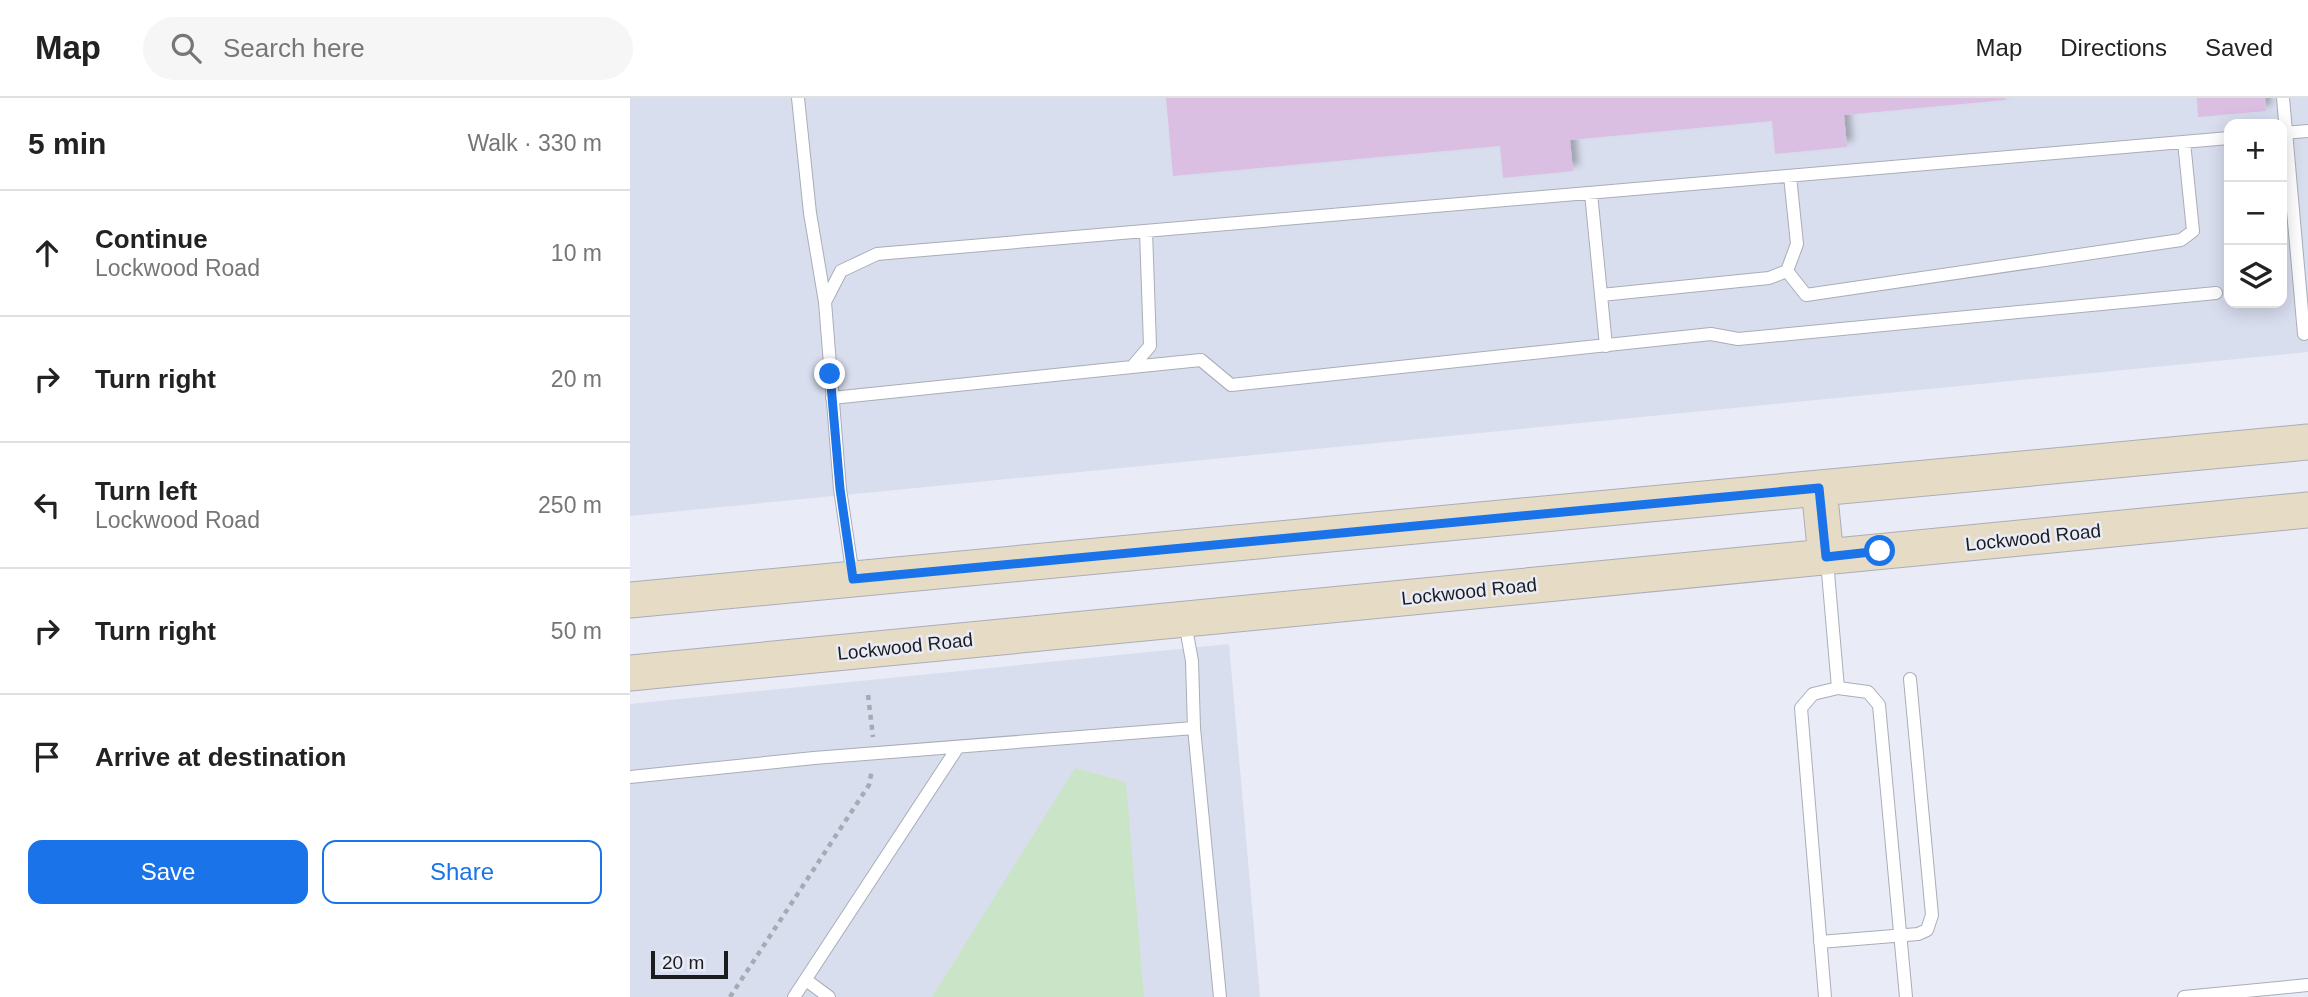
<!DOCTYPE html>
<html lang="en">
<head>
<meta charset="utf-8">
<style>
	body { margin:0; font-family:Helvetica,sans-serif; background:#f6f6f6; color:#222 }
	.controls { position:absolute; right:21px; top:21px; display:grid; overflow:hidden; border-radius:14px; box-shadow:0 4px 18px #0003 }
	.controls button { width:63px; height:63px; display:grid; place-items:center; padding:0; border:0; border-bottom:2px solid #e0e0e0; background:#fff; color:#222; font:35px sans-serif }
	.scale { position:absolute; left:21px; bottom:18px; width:77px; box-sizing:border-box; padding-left:7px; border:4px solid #1a1c1f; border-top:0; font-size:19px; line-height:24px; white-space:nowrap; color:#1a1c1f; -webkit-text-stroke:5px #e9ecf7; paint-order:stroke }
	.stop { position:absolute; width:21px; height:21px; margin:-16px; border:5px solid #1a73e8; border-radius:50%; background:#fff }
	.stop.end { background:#1a73e8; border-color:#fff; box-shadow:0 2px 7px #0008 }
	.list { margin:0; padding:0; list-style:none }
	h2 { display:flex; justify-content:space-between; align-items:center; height:91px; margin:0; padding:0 28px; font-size:30px }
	h2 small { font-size:23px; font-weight:400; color:#767676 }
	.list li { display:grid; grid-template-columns:46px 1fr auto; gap:21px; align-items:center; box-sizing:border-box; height:126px; padding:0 28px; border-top:2px solid #e0e0e0 }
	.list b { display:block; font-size:26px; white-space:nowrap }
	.list p { margin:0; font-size:23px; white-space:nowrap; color:#767676 }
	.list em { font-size:23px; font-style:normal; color:#767676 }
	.actions { display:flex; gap:14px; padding:21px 28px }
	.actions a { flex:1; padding:16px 0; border:2px solid #1a73e8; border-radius:14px; text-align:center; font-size:24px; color:#1a73e8 }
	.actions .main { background:#1a73e8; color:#fff }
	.icon { flex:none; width:38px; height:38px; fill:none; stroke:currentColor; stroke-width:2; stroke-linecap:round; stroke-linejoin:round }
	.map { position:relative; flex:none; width:1678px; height:899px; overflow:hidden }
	header { display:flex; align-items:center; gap:42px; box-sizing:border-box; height:98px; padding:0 35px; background:#fff; border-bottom:2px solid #e0e0e0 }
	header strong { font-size:33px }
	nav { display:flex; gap:38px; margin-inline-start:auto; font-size:24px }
	.search { width:490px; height:63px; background:#f6f6f6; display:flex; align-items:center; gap:18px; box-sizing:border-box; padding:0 24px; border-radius:38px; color:#767676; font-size:26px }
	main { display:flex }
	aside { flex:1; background:#fff }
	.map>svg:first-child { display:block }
	.built { fill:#d9deef; fill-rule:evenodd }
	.green { fill:#c9e4c7 }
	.building { fill:#dabfe3; filter:url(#shadow) }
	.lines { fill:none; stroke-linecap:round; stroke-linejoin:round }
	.lane-casing { stroke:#aaadb7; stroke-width:14 }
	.secondary-casing { stroke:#aaadb7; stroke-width:37 }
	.path { stroke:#a7aab2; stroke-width:4.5; stroke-dasharray:5 5; stroke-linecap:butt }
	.lane { stroke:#fff; stroke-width:12 }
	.secondary { stroke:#e6dcc5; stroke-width:35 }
	.route { stroke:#1a73e8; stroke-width:9 }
	.labels { text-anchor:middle; stroke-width:5; stroke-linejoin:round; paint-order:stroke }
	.street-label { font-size:19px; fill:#1a1c1f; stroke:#e9ecf7 }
</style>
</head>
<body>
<header>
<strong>Map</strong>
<div class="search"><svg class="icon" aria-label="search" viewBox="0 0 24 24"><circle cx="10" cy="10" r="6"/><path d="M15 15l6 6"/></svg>Search here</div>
<nav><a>Map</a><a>Directions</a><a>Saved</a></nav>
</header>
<main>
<aside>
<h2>5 min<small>Walk · 330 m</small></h2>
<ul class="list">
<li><svg class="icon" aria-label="ahead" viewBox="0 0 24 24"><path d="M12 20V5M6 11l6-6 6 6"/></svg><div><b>Continue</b><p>Lockwood Road</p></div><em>10 m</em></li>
<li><svg class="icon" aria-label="right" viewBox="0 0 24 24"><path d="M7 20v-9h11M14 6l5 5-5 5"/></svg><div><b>Turn right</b></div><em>20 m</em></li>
<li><svg class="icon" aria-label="left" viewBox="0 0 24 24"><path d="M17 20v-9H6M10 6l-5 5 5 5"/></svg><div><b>Turn left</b><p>Lockwood Road</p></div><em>250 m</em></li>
<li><svg class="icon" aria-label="right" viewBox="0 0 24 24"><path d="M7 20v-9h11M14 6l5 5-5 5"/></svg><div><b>Turn right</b></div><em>50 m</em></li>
<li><svg class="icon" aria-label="arrive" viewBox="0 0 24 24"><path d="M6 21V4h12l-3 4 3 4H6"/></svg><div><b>Arrive at destination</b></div></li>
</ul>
<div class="actions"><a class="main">Save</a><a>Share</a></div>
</aside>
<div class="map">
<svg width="1678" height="899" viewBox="0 0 1678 899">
	<defs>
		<filter id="shadow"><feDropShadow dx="6" dy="-6" stdDeviation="3.5" flood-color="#0004"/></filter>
	</defs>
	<rect width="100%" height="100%" fill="#e9ecf7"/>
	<path class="built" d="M0 0H1678V254L0 418ZM1599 26H1652V205H1599Z
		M599 546 630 899H0V606Z"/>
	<path class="green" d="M445 670 496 684 514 899H302Z"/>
	<path class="building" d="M536 0H1375V2L1214 17 1217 49 1145 56 1142 23 940 42 943 73 873 80 870 48 543 78Z
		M1567 0H1635L1636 13 1568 19Z"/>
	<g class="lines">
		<g class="lane-casing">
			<path id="lane" d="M168 0 180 115 195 204
				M1653 0 1674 236
				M1652 35 1678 33
				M961 95 976 248
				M1157 173 1176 197 1551 142 1563 133 1554 44
				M971 197 1139 180 1157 173 1167 146 1160 78
				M502 269 571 262 601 287 1081 236 1108 241 1586 195
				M202 300 502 269 520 248 516 133
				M1197 463 1208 590
				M223 478 210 391 195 204 211 173 247 156 1599 40
				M564 630 590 899
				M0 679 184 660 564 630 562 563 555 525
				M1190 844 1288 836 1297 832 1302 817 1280 581
				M176 882 199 899
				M164 899 328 649
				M1195 899 1171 610 1183 596 1208 590 1238 594 1249 607 1276 899
				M1554 899 1678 887"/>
		</g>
		<g class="secondary-casing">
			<path id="secondary" d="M1189 390 1196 459
				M0 502 1678 344
				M0 575 1678 412"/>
		</g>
		<path class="path" d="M238 597 243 639
			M100 899 239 687 242 672"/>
		<use href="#lane" class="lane"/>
		<use href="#secondary" class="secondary"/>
	</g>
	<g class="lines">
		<path class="route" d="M200 276 210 391 223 481 1189 390 1196 459 1250 453"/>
	</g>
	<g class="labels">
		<g class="street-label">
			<text transform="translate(1403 439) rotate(-6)" y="7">Lockwood Road</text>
			<text transform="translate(839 493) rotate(-6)" y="7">Lockwood Road</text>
			<text transform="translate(275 548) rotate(-6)" y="7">Lockwood Road</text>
		</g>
	</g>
</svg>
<div class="controls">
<button>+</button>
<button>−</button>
<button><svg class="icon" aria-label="layers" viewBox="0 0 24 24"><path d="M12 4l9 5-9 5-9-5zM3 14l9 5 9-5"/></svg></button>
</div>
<div class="scale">20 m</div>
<div class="stop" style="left:1250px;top:453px"></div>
<div class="stop end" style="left:200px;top:276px"></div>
</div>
</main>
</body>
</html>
